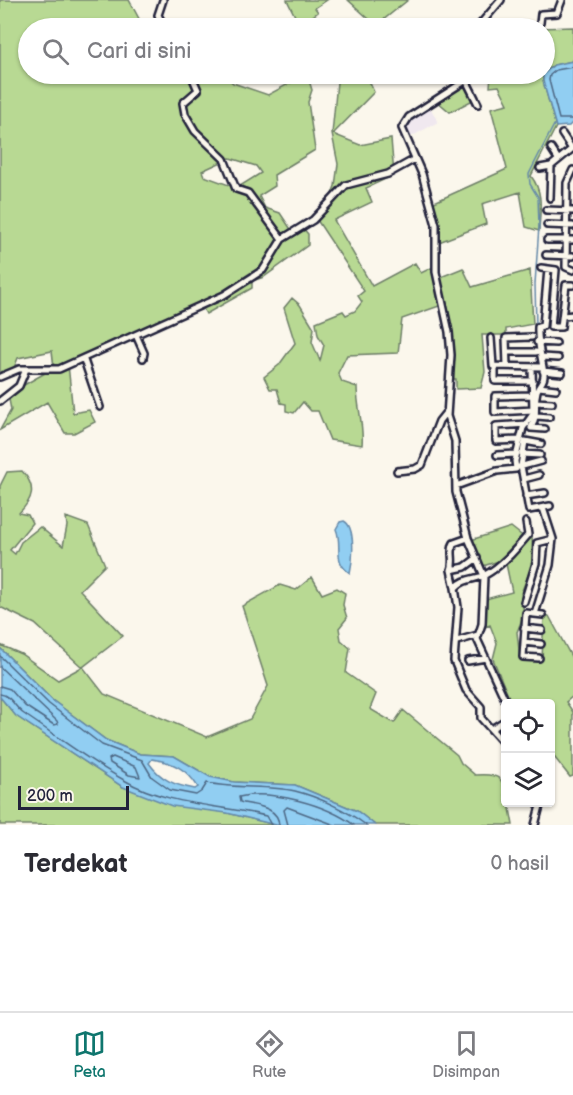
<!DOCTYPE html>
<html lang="id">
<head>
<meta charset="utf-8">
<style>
	body { margin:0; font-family:"Balsamiq Sans",sans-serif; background:#f7f7f7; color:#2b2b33 }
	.controls { position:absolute; right:18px; bottom:18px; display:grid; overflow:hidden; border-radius:6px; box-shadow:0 2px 4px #0004 }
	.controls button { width:54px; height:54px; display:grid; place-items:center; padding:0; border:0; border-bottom:2px solid #e1e1e2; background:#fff; color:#2b2b33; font:30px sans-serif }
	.scale { position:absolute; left:18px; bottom:15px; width:111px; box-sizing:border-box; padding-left:6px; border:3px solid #22223b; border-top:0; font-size:16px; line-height:21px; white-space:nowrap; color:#22223b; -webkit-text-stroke:4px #fbf7ec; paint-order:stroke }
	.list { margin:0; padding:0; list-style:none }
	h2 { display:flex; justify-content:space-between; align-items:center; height:78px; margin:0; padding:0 24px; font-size:26px }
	h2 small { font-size:20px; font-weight:400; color:#7c7c81 }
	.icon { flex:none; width:33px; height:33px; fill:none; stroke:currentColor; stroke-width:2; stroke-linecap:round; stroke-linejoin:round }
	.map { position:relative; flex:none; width:573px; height:825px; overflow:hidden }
	.search { position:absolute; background:#fff; box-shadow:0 2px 4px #0004; left:18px; right:18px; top:18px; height:66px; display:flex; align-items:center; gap:15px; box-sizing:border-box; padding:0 21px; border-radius:33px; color:#7c7c81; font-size:22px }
	.sheet { height:186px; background:#fff }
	nav { display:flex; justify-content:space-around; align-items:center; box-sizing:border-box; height:84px; border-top:2px solid #e1e1e2; background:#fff; font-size:16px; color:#7c7c81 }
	nav a { display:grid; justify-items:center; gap:3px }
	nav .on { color:#0f766e }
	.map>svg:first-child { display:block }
	.built { fill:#f0e8ef }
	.green { fill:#b8d993; stroke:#6d7e67; stroke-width:1.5; fill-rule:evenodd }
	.water { fill:#91cef2; stroke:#6589a9; stroke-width:1.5; fill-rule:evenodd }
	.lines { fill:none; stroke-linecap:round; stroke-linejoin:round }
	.shore { stroke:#4e6784; stroke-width:1.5 }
	.stream { stroke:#6589a9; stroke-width:1.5 }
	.minor-casing { stroke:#22223b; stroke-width:10 }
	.minor { stroke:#fbf7ec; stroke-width:5 }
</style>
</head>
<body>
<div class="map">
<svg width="573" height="825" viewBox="0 0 573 825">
	<rect width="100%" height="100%" fill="#fbf7ec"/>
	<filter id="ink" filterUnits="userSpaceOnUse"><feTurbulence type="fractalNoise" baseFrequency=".0167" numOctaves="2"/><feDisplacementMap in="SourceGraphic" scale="12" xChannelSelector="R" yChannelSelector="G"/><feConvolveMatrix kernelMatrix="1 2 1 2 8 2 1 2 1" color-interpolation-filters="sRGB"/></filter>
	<g filter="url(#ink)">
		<path class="built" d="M430 107 438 122 407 139 404 129 407 121Z"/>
		<path class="green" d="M0 0H129L144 28H28V74H224L233 83 268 95 307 74 312 90 308 102 315 150 274 175 275 186 259 196 265 208 280 213 292 231 301 226 308 234V245L264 277 252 281V288L206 314 202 307 68 364 73 413 89 410 95 422 74 433H65L47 402 0 430 11 410 8 394 54 368 52 351 18 358 14 368 0 375ZM230 158 256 166 261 173 237 188 204 176 202 171Z
			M287 0H327L315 8 318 12 300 26Z
			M348 0H408L382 21 379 28Z
			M573 27V61L554 65 545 71 544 28H539Z
			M343 74H366L374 92 333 134 360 145 391 139 394 175 366 188 372 202 334 220 372 286 415 263 421 273 433 267 436 279 463 268 472 287 530 270 533 324 506 329V335H482L485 372 481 388 456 389V379H446L450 339 442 305 402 319 398 353 347 355 338 373 342 382 357 387C357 407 364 425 362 445L330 440 318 411H311L303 402 294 413 286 411V404L281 403 277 389H270L264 377 279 365 295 343 284 308 292 298 300 305 314 328 312 342 320 361 324 345 318 335 316 322 343 311 346 315 355 311 362 302 358 296 364 291 317 220 326 210 335 186 338 164 332 134 337 82Z
			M491 74H543V81L556 127 531 176C544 193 540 210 539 231L526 227 520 192 482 204 486 224 439 242 430 213V204L507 169 491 108 508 104 499 86 490 87Z
			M463 84 473 100 450 112 437 101Z
			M22 471C37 487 33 499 19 513L28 515 32 523 10 550 15 554 21 542 40 527 63 546 67 526 66 517 88 525 105 565 80 590 123 636 83 667 104 694 207 737 250 719 268 686 242 606 280 585 296 590 312 577 322 594 337 588 345 593 343 605 347 618 339 628 341 640 350 648 346 673 376 694 370 709 394 723 403 710 457 755 461 763 475 775C499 773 505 777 506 802L509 803 513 825H375L357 811 295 785 234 782 210 777 174 756 140 754 106 740 52 700 0 648V645L21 654 58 680 82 667 35 624 0 607V486L7 472Z
			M511 527 525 538 532 536 533 563 521 593 524 614 517 632 520 659 542 660 544 614 549 616 573 660V696L566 702 573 712V776L570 777 551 753 550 704 511 703 493 659 497 643 490 625 480 629 482 600 512 592 505 559 480 567 471 540Z
			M0 697 16 716 123 787 276 825H0Z"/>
		<path class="water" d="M573 61V122L569 126 556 127 543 81V74L554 65Z
			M344 521C356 527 353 560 350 573 332 562 343 545 336 529L340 522Z
			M0 648 52 700 106 740 140 754 174 756 210 777 234 782 295 785 357 811 375 825H276L227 813 172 806 123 787 16 716 0 697ZM152 759C173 762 187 769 198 787L195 789C174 785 161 780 149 763Z"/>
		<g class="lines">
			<path class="shore" d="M573 67 556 70 550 75 549 80 559 119H573
				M0 656 49 704 102 745 142 760 152 777 170 790 196 795 202 791 207 783C236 789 268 785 295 791 319 797 346 810 366 825
				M0 667 57 721 58 724 54 725 25 706 10 689 0 686
				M0 694C11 695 15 708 24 714 57 736 89 761 124 780 166 805 220 805 266 816L271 825
				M113 757 136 767 140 777 129 775 110 763 109 759Z
				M279 825C278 806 255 806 240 802L239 797C271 789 327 805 354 825
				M288 825 284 810 287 807 335 825"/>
			<path class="stream" d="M536 326 535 284 539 226 538 197 530 184 529 174 554 125
				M535 331 536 346
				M523 439 531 422
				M518 466 522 444
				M519 470 525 504"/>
			<g class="minor-casing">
				<path id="minor" d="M163 0 158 15 165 28
					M477 28 501 0
					M536 28 540 23 541 14 557 13 562 0
					M191 74 198 90 183 103 185 114 195 131 224 159 236 189 248 193 282 239
					M476 74 409 117 402 128 422 174 436 225V272L449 332 451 355 447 416 455 441 456 492 468 538 484 576 482 624 477 639 507 704
					M466 80 478 104
					M562 134 572 149
					M551 148 558 159
					M540 168 551 166
					M573 170 567 183 566 267 573 270
					M550 198 551 166 573 148
					M546 210 573 211
					M547 225 573 226
					M547 240H573
					M546 255 573 256
					M541 268 556 270 551 327
					M563 316 573 315
					M543 326 538 327C537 343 542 358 544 374 545 382 539 384 537 391 533 406 539 413 531 428L545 429
					M543 326 548 269
					M551 327H561L566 285H573
					M136 335 144 353 143 358
					M491 338 493 366 542 367
					M537 342 556 343
					M507 352H536
					M542 357 558 358
					M84 360 100 407
					M495 366V381H533
					M507 366 506 338 532 337
					M543 371 562 373
					M0 377 19 369H59L224 295 263 270 282 239 313 220 346 185 388 174 415 159
					M539 387 556 389
					M532 395 495 396V412L533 410
					M0 401 19 386 26 369
					M536 402 552 403
					M537 416 549 417
					M520 440 496 441V426L527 424
					M541 444 525 441 521 466 529 510 550 506
					M522 454 540 455
					M497 455 517 454
					M519 467 541 461
					M397 471 415 469 422 465 439 421 447 411
					M524 479 539 475
					M456 486 497 471 516 469 515 461 523 428 533 414 532 367
					M526 496 545 493
					M451 570C455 560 449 551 454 543L468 538
					M455 588 451 570 465 567 477 558
					M524 602 536 563 537 543 553 539
					M535 614 550 565 553 539 543 508
					M524 628 542 630
					M457 641 478 635
					M524 642 541 644
					M539 658 523 657 526 613 543 615
					M468 661 486 658
					M493 728 506 720
					M506 746 481 718V707L466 690 454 661 458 607 455 588C464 578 474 580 485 575 502 566 516 549 528 535L526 522
					M535 825 541 802"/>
			</g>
			<use href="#minor" class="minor"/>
		</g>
	</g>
</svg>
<div class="controls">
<button><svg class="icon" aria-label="locate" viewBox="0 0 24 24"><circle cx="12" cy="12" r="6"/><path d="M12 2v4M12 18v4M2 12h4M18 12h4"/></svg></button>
<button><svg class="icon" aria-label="layers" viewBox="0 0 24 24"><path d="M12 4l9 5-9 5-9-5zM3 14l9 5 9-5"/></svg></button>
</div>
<div class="scale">200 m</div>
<div class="search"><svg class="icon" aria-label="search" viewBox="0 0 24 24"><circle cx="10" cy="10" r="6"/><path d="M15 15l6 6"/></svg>Cari di sini</div>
</div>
<section class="sheet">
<h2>Terdekat<small>0 hasil</small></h2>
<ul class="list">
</ul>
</section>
<nav>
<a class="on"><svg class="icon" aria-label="map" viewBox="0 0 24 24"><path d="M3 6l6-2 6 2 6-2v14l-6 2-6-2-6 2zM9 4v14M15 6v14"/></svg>Peta</a>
<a><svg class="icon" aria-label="directions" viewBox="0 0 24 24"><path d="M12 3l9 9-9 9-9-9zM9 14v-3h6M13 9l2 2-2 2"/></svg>Rute</a>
<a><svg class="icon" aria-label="saved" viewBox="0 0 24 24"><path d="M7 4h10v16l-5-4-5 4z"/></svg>Disimpan</a>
</nav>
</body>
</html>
